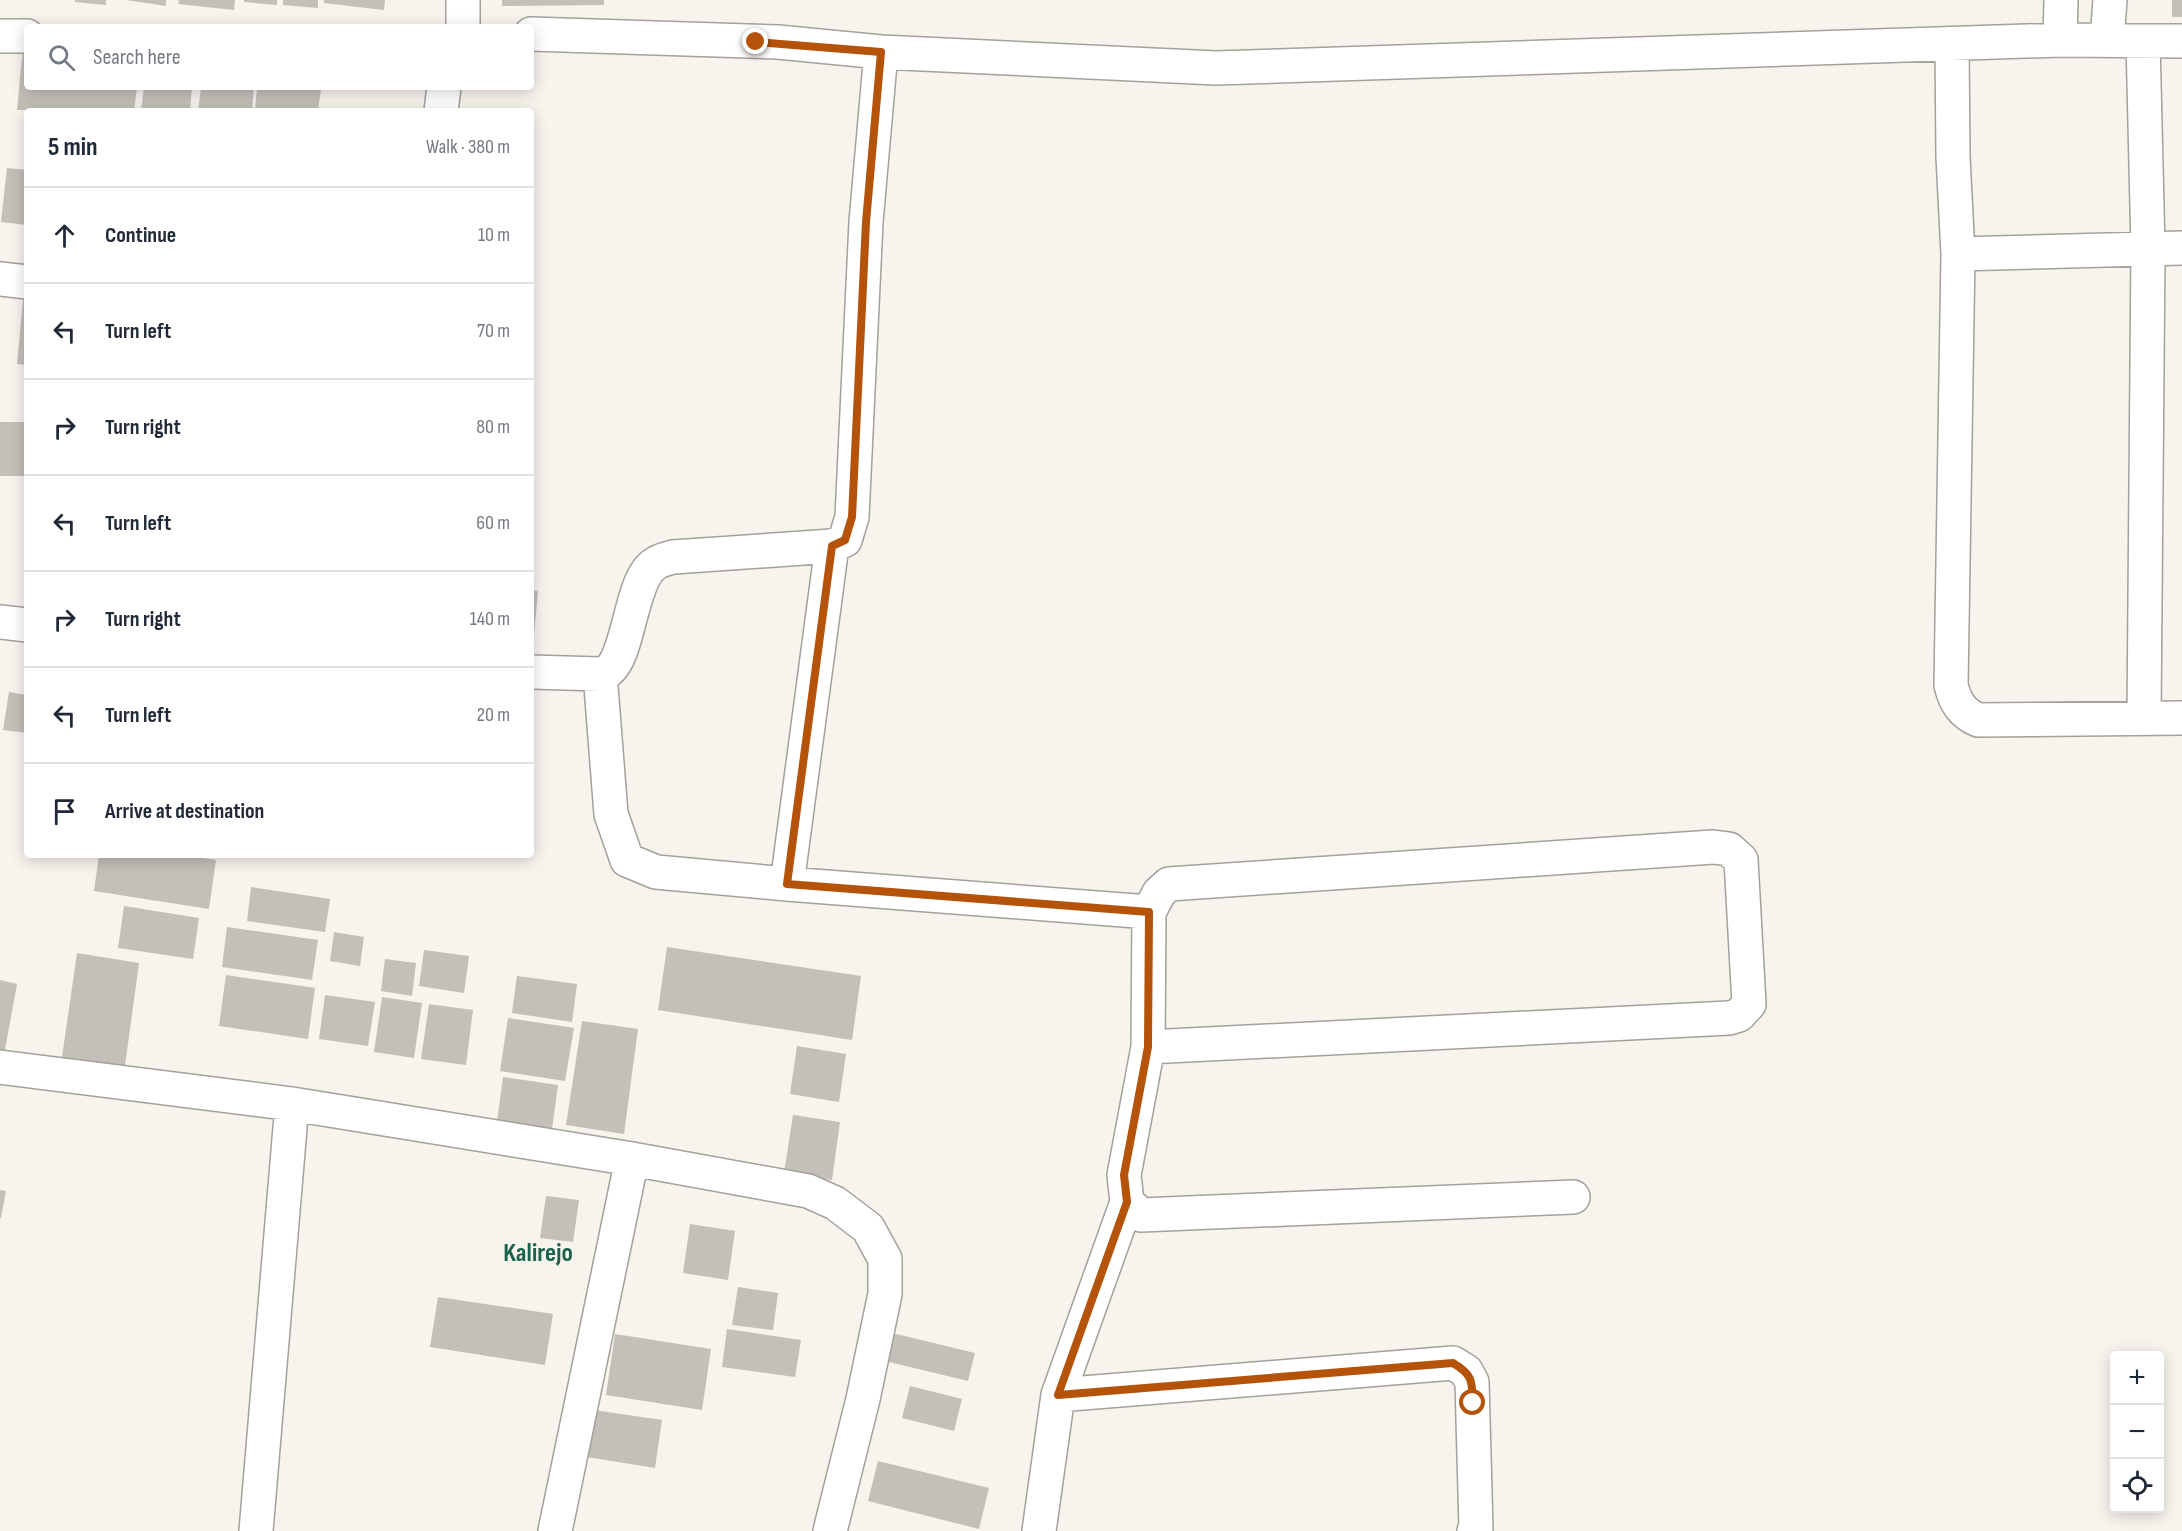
<!DOCTYPE html>
<html lang="en">
<head>
<meta charset="utf-8">
<style>
	body { margin:0; font-family:"Sofia Sans Condensed",sans-serif; background:#f2f2f3; color:#1f2937 }
	.controls { position:absolute; right:18px; bottom:18px; display:grid; overflow:hidden; border-radius:6px; box-shadow:0 3px 15px #0003 }
	.controls button { width:54px; height:54px; display:grid; place-items:center; padding:0; border:0; border-bottom:2px solid #e0e1e3; background:#fff; color:#1f2937; font:30px sans-serif }
	.stop { position:absolute; width:18px; height:18px; margin:-14px; border:4px solid #b45309; border-radius:50%; background:#fff }
	.stop.end { background:#b45309; border-color:#fff; box-shadow:0 2px 6px #0008 }
	.list { margin:0; padding:0; list-style:none }
	h2 { display:flex; justify-content:space-between; align-items:center; height:78px; margin:0; padding:0 24px; font-size:26px }
	h2 small { font-size:20px; font-weight:400; color:#747a83 }
	.list li { display:grid; grid-template-columns:39px 1fr auto; gap:18px; align-items:center; box-sizing:border-box; height:96px; padding:0 24px; border-top:2px solid #e0e1e3 }
	.list b { display:block; font-size:22px; white-space:nowrap }
	.list em { font-size:20px; font-style:normal; color:#747a83 }
	.icon { flex:none; width:33px; height:33px; fill:none; stroke:currentColor; stroke-width:2; stroke-linecap:round; stroke-linejoin:round }
	.map { position:relative; flex:none; width:2182px; height:1531px; overflow:hidden }
	.search { position:absolute; background:#fff; box-shadow:0 3px 15px #0003; left:24px; top:24px; width:510px; height:66px; display:flex; align-items:center; gap:15px; box-sizing:border-box; padding:0 21px; border-radius:6px; color:#747a83; font-size:22px }
	.panel { position:absolute; background:#fff; box-shadow:0 3px 15px #0003; left:24px; top:108px; width:510px; height:750px; border-radius:6px }
	.map>svg:first-child { display:block }
	.building { fill:#c3bfb9 }
	.lines { fill:none; stroke-linecap:round; stroke-linejoin:round }
	.street-casing { stroke:#a4a09a; stroke-width:36 }
	.street { stroke:#fff; stroke-width:33 }
	.route { stroke:#b45309; stroke-width:8 }
	.labels { text-anchor:middle; stroke-width:4.5; stroke-linejoin:round; paint-order:stroke }
	.quarter-label { font-size:26px; font-weight:bold; fill:#19634c; stroke:#f7f3ed }
</style>
</head>
<body>
<div class="map">
<svg width="2182" height="1531" viewBox="0 0 2182 1531">
	<rect width="100%" height="100%" fill="#f7f3ed"/>
	<path class="building" d="M75 0H106V5L75 2Z
		M126 0H166V6Z
		M179 0H235L234 10 178 4Z
		M244 0H277V5L244 2Z
		M283 0H318V8L283 5Z
		M324 0H385L384 10 324 3Z
		M502 0H604V5L502 6Z
		M2172 0H2182V17H2172Z
		M23 48H27V87H137L134 111 17 110Z
		M144 87H192L190 111H141Z
		M201 87H254L252 111H198Z
		M257 87 321 89 318 111H255Z
		M7 168 27 170V225L1 222Z
		M23 300 27 301V365L17 364Z
		M0 422H27V476H0Z
		M531 590 538 591 533 646H531Z
		M9 692 27 695V733L3 730Z
		M99 855H184L216 860 209 909 94 891Z
		M251 887 330 899 325 932 247 921Z
		M124 906 199 918 193 959 118 948Z
		M227 927 318 940 312 980 222 967Z
		M334 932 364 937 360 966 330 961Z
		M667 947 861 976 852 1040 658 1010Z
		M424 950 469 956 464 993 419 986Z
		M77 953 139 963 124 1073 61 1064Z
		M385 959 416 963 412 996 381 991Z
		M226 975 315 988 308 1039 219 1026Z
		M517 976 577 984 572 1022 512 1013Z
		M0 980 17 984 4 1055 0 1054Z
		M325 995 375 1002 368 1046 319 1039Z
		M382 997 422 1003 414 1058 374 1052Z
		M429 1004 473 1010 466 1065 421 1059Z
		M508 1018 574 1028 565 1081 500 1071Z
		M582 1021 638 1029 624 1134 566 1125Z
		M797 1046 846 1054 839 1102 790 1094Z
		M503 1077 558 1085 552 1129 497 1121Z
		M793 1115 840 1122 832 1180 784 1173Z
		M0 1190 6 1191 1 1218H0Z
		M546 1196 579 1200 573 1242 540 1238Z
		M690 1224 735 1231 728 1280 683 1273Z
		M738 1287 778 1293 773 1330 732 1325Z
		M438 1297 553 1314 545 1365 430 1347Z
		M727 1329 801 1340 795 1377 722 1367Z
		M888 1332 975 1353 968 1381 881 1360Z
		M615 1334 711 1349 702 1410 606 1395Z
		M910 1386 962 1399 954 1431 902 1418Z
		M594 1410 662 1420 655 1468 587 1457Z
		M878 1461 989 1488 979 1529 868 1501Z"/>
	<g class="lines">
		<g class="street-casing">
			<path id="street" d="M463 0V27
				M531 34 778 42 881 52 1216 68 2060 40 2182 41
				M0 36H27
				M2060 40 2061 0
				M2107 40 2110 0
				M2143 41 2148 249 2144 718
				M1952 44 1953 157 1958 254 1951 685C1955 702 1962 713 1978 720L2182 718
				M441 111 444 87
				M1958 254 2182 248
				M0 279 27 282
				M0 622 27 625
				M531 672 600 674C603 673 606 673 608 671 630 655 630 579 655 564 660 560 667 559 673 557L832 546 845 540 852 517 866 222 881 52
				M600 674 611 814 627 860 656 872 787 884 1149 912 1148 1047 1124 1175 1127 1202 1141 1215 1573 1197
				M787 884 832 546
				M1148 1047 1729 1018 1739 1015 1749 1004 1741 860 1729 849 1713 847 1169 884 1159 893 1149 912
				M0 1067 292 1104 632 1159 808 1191 835 1203 868 1228 885 1259V1294L863 1399 830 1531
				M1058 1395 1453 1363 1466 1371 1472 1382 1476 1529 1474 1531
				M256 1531 292 1104
				M555 1531 632 1159
				M1039 1531 1058 1395 1127 1202"/>
		</g>
		<use href="#street" class="street"/>
	</g>
	<g class="lines">
		<path class="route" d="M756 42 881 52 866 222 852 517 845 540 832 546 787 884 1149 912 1148 1047 1124 1175 1127 1202 1058 1395 1453 1363C1473 1375 1472 1381 1473 1403"/>
	</g>
	<g class="labels">
		<g class="quarter-label">
			<text x="538" y="1261">Kalirejo</text>
		</g>
	</g>
</svg>
<div class="controls">
<button>+</button>
<button>−</button>
<button><svg class="icon" aria-label="locate" viewBox="0 0 24 24"><circle cx="12" cy="12" r="6"/><path d="M12 2v4M12 18v4M2 12h4M18 12h4"/></svg></button>
</div>
<div class="stop" style="left:1473px;top:1403px"></div>
<div class="stop end" style="left:756px;top:42px"></div>
<div class="search"><svg class="icon" aria-label="search" viewBox="0 0 24 24"><circle cx="10" cy="10" r="6"/><path d="M15 15l6 6"/></svg>Search here</div>
<section class="panel">
<h2>5 min<small>Walk · 380 m</small></h2>
<ul class="list">
<li><svg class="icon" aria-label="ahead" viewBox="0 0 24 24"><path d="M12 20V5M6 11l6-6 6 6"/></svg><div><b>Continue</b></div><em>10 m</em></li>
<li><svg class="icon" aria-label="left" viewBox="0 0 24 24"><path d="M17 20v-9H6M10 6l-5 5 5 5"/></svg><div><b>Turn left</b></div><em>70 m</em></li>
<li><svg class="icon" aria-label="right" viewBox="0 0 24 24"><path d="M7 20v-9h11M14 6l5 5-5 5"/></svg><div><b>Turn right</b></div><em>80 m</em></li>
<li><svg class="icon" aria-label="left" viewBox="0 0 24 24"><path d="M17 20v-9H6M10 6l-5 5 5 5"/></svg><div><b>Turn left</b></div><em>60 m</em></li>
<li><svg class="icon" aria-label="right" viewBox="0 0 24 24"><path d="M7 20v-9h11M14 6l5 5-5 5"/></svg><div><b>Turn right</b></div><em>140 m</em></li>
<li><svg class="icon" aria-label="left" viewBox="0 0 24 24"><path d="M17 20v-9H6M10 6l-5 5 5 5"/></svg><div><b>Turn left</b></div><em>20 m</em></li>
<li><svg class="icon" aria-label="arrive" viewBox="0 0 24 24"><path d="M6 21V4h12l-3 4 3 4H6"/></svg><div><b>Arrive at destination</b></div></li>
</ul>
</section>
</div>
</body>
</html>
